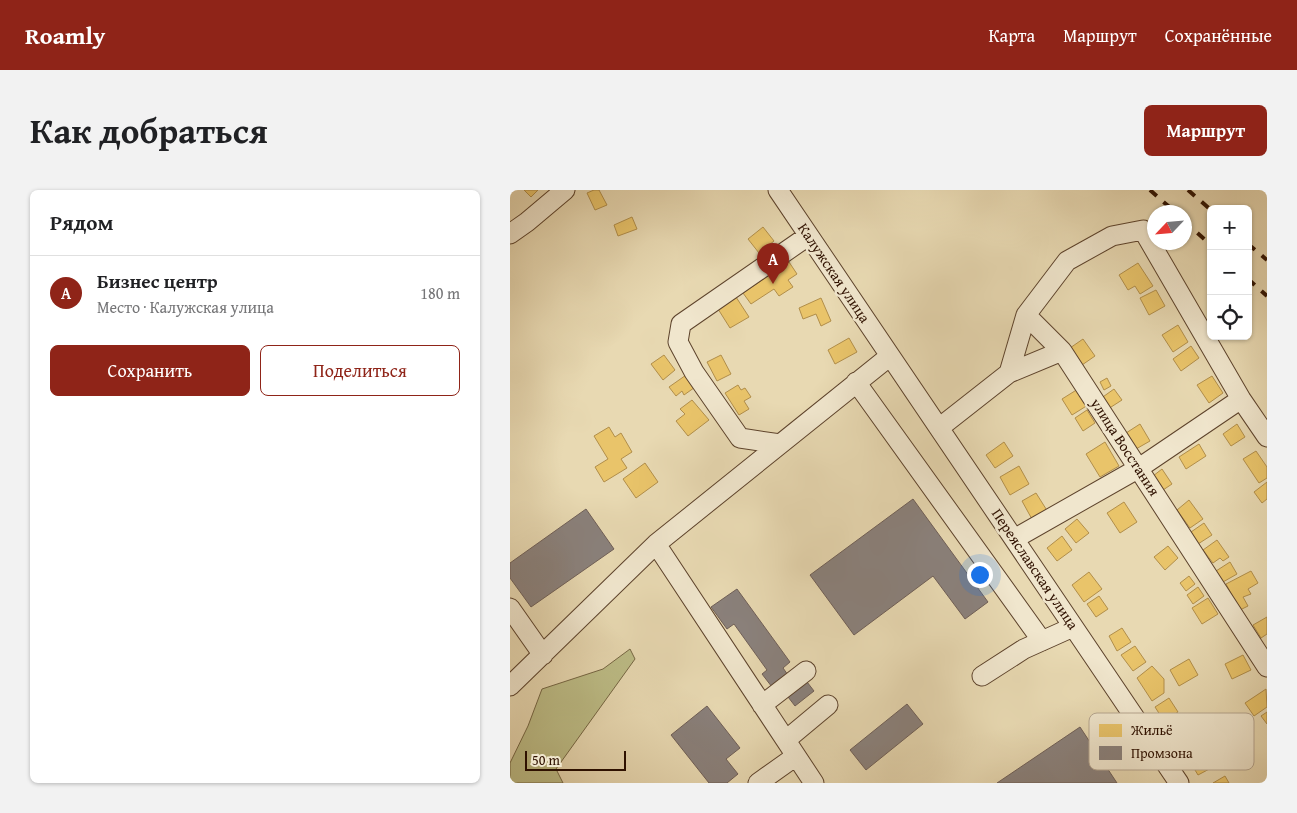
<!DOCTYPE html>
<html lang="ru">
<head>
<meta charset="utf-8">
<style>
	body { margin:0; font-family:"Gentium Book Plus",serif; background:#f2f2f2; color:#202124 }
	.controls { position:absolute; right:15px; top:15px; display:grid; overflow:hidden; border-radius:8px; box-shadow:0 1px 4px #0004 }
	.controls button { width:45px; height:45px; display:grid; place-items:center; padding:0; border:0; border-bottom:1px solid #e0e0e0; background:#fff; color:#202124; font:25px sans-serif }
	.compass { position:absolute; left:637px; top:15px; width:45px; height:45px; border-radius:50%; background:#fff; box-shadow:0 1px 4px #0004; rotate:244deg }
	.scale { position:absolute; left:15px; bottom:12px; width:101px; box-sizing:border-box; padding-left:5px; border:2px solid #2f1100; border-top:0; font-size:14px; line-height:18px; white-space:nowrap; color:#2f1100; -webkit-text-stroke:4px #f0e6cd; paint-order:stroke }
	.you { position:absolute; left:469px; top:384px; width:18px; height:18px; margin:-12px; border:4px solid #fff; border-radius:50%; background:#1a73e8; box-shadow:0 0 0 8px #1a73e833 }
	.badge { display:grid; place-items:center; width:32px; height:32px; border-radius:50%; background:#8f2418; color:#fff; font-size:16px; font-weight:700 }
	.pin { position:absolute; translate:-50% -41px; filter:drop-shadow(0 1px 2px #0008) }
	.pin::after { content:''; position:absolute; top:26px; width:18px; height:15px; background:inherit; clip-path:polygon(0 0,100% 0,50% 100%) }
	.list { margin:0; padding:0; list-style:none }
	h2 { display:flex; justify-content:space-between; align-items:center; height:65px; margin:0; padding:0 20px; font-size:21px }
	h2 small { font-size:16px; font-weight:400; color:#757577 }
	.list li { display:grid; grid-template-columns:32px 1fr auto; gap:15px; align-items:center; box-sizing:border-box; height:75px; padding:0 20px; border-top:1px solid #e0e0e0 }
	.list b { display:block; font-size:19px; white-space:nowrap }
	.list p { margin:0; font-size:16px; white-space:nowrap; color:#757577 }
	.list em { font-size:16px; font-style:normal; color:#757577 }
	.actions { display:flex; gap:10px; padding:15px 20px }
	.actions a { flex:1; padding:11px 0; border:1px solid #8f2418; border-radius:8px; text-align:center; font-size:18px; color:#8f2418 }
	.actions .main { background:#8f2418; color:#fff }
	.icon { flex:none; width:28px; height:28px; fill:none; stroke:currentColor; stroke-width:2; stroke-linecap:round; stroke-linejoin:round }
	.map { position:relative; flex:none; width:757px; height:593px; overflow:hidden; border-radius:8px }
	header { display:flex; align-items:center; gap:30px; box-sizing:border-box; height:70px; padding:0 25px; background:#8f2418; color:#fff }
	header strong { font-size:24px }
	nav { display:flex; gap:28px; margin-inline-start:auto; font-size:18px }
	.intro { display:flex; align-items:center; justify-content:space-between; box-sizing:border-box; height:120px; padding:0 30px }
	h1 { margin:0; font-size:35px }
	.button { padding:12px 22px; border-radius:8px; background:#8f2418; color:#fff; font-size:18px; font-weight:700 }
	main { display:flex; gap:30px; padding:0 30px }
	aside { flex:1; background:#fff; border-radius:8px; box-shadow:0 1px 4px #0004 }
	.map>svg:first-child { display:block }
	.green { fill:#bdbd87; stroke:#766744 }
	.homes { fill:#e9c46a; stroke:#b18e4a }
	.industry { fill:#8a817c; stroke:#6f5f57 }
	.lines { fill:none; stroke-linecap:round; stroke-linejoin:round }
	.minor-casing { stroke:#5d432c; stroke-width:21 }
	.minor { stroke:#f0e6cd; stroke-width:19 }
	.rail { stroke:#2f1100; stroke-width:4; stroke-dasharray:9 9; stroke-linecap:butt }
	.labels { text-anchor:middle; stroke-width:5; stroke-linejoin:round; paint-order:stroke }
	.street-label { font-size:15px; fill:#2f1100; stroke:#f0e6cd }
	.key { fill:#f0e6cd; stroke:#b6a690; stroke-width:1 }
	.key-label { font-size:14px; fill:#2f1100 }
</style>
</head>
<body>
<header>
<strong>Roamly</strong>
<nav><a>Карта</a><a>Маршрут</a><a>Сохранённые</a></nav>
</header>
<div class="intro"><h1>Как добраться</h1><a class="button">Маршрут</a></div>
<main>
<aside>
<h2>Рядом<small></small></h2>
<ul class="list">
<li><span class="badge">A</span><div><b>Бизнес центр</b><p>Место · Калужская улица</p></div><em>180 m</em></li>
</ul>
<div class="actions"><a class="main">Сохранить</a><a>Поделиться</a></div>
</aside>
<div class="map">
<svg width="757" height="593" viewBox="0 0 757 593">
	<rect width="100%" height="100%" fill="#e8d9b2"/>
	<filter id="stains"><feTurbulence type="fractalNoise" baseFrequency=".004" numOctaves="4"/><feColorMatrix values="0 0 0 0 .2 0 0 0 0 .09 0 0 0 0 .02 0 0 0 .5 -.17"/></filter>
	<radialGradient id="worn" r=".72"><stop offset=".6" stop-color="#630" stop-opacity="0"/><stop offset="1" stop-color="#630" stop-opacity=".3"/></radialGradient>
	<path class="green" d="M120 459 125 469 46 579 53 593H0V573L18 536 32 499 93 479Z"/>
	<path class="homes" d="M14 0H28L21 7Z
		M84 0H89L97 15 85 20 77 3Z
		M122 27 127 39 108 46 104 35Z
		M253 37 264 51 249 63 238 49Z
		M279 72 287 84 278 90 283 97 269 106 264 99 241 114 233 103Z
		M628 73 643 96 630 104 625 96 618 100 609 85Z
		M646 100 655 116 639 125 630 108Z
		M226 107 239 127 220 138 208 119Z
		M311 108 321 131 311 136 306 124 293 129 289 118Z
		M668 135 678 152 663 162 652 145Z
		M339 148 347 162 325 174 318 160Z
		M573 149 585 166 572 175 560 158Z
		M681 156 689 168 671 181 663 169Z
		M154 165 165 180 153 190 141 174Z
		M211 165 221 184 207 191 197 172Z
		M179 183 188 195 174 205 172 201 166 206 159 197Z
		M702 186 713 203 699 213 687 195Z
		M597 188 601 196 594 200 590 192Z
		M228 195 231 200 235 198 241 207 234 211 239 219 229 225 215 203Z
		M568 199 578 215 562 225 552 209Z
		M604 199 612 210 598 219 590 209Z
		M182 210 199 230 178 246 166 231 175 224 170 219Z
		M577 220 585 233 573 241 565 228Z
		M630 234 640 251 626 259 616 243Z
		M727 234 735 247 721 256 713 244Z
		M99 237 105 247 111 243 122 262 111 269 117 278 94 292 85 277 98 269 84 246Z
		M494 252 503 266 485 278 476 265Z
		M595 252 609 276 590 287 576 264Z
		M689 254 696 266 676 279 669 267Z
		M746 261 757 277V288L749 293 733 269Z
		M135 273 148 292 126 308 113 289Z
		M509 276 519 294 500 305 490 287Z
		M652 279 662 294 653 300 643 286Z
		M757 292V309L752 313 744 302Z
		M526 303 538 322 523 331 512 311Z
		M679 310 693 329 680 338 667 320Z
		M614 312 627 332 610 343 597 323Z
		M567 329 579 343 566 353 555 339Z
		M694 333 702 345 688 354 681 342Z
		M552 346 562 360 547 371 537 358Z
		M707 350 719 367 713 371 710 368 703 373 693 360Z
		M658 356 668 368 655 380 644 367Z
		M720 372 727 384 713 392 706 381Z
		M741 381 748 393 738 399 741 404 733 407 738 416 730 420 716 394Z
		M579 382 592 399 574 412 562 395Z
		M679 386 685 394 676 401 670 393Z
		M688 397 694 406 683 414 677 405Z
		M589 406 598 419 586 427 577 414Z
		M698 408 708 424 692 434 682 418Z
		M757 427V444L751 448 743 435Z
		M612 438 621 452 607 461 599 446Z
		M625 456 636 472 623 481 611 465Z
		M733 465 741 480 722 489 715 474Z
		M679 469 688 485 669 496 660 480Z
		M642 476 654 489V503L642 511 627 488Z
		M756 499 757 517 744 526 735 513Z
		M659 508 668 522 654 531 645 517Z
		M757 522V534L751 526Z
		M696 560 705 576 688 585 679 570Z
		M715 586 719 593H703Z"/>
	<path class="industry" d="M403 309 478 412 455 429 423 386 344 445 300 385Z
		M76 319 104 359 21 417 0 388V373Z
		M227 399 280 472 273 478 278 485 262 497 252 484 257 480 224 434 217 439 201 417Z
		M294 488 304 501 285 516 275 503Z
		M397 514 413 534 356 580 340 560Z
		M197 516 230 558 216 569 228 584 217 593H199L161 545Z
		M570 537 607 593H487Z"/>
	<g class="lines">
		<g class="minor-casing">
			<path id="minor" d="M268 0 669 593
				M0 44 17 32 55 0
				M516 125 552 161
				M499 183 516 125 557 71 602 46 633 40 731 209 757 247
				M346 192 532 451
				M429 238 499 183 552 161 757 477
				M270 254 230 248 184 182 168 152 171 134 298 46
				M504 349 629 278 731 209
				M146 354 304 593
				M0 418 33 465
				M472 486 514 459 563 437
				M0 496 146 354 380 166
				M252 515 296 481
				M276 550 318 515
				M248 593 286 566"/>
		</g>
		<use href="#minor" class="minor"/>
		<path class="rail" d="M640 0 665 22
			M678 0 701 20
			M674 31 701 55
			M738 54 757 70
			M738 89 757 106"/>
	</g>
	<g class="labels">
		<g class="street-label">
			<text transform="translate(324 83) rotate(56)" y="5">Калужская улица</text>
			<text transform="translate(615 257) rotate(57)" y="5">улица Восстания</text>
			<text transform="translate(525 379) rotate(56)" y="5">Переяславская улица</text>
		</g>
	</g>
	<rect x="579" y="523" width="165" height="57" rx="8" class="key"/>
	<rect x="589" y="534" width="23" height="13" fill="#e9c46a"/>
	<rect x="589" y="556" width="23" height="14" fill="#8a817c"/>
	<g class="key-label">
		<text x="621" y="545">Жильё</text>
		<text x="621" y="568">Промзона</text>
	</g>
	<rect width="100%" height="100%" filter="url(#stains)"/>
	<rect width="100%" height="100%" fill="url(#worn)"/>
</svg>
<div class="controls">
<button>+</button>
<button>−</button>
<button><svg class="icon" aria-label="locate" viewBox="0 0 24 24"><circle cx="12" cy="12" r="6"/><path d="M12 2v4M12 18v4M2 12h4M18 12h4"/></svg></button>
</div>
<svg class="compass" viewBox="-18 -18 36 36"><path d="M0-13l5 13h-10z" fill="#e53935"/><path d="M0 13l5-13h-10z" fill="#757577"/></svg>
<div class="scale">50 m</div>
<div class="you"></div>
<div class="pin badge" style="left:263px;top:94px">A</div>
</div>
</main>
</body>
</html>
